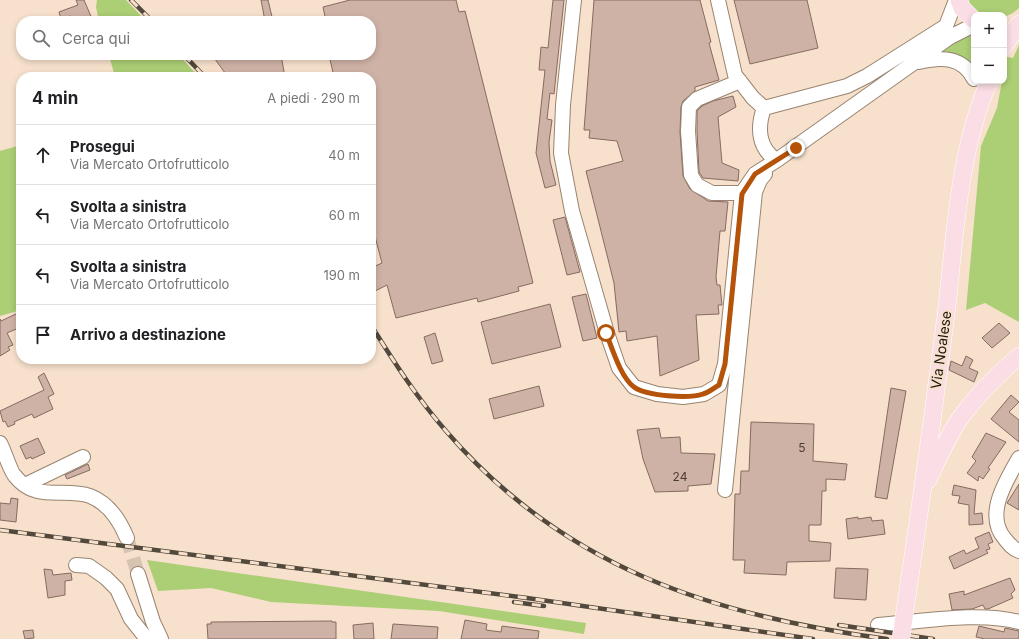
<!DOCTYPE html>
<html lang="it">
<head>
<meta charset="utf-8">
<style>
	body { margin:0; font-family:Inter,sans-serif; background:#f6f6f6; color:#202124 }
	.controls { position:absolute; right:12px; top:12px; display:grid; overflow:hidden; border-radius:8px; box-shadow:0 2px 6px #0003 }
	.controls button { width:36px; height:36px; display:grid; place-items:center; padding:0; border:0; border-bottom:1px solid #e0e0e0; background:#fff; color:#202124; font:20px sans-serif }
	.stop { position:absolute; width:12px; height:12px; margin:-9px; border:3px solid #b45309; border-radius:50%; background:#fff }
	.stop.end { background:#b45309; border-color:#fff; box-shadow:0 1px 4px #0008 }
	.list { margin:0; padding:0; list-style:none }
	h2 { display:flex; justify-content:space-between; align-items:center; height:52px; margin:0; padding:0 16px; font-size:17px }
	h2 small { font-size:13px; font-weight:400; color:#757577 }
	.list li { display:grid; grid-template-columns:26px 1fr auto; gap:12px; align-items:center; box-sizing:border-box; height:60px; padding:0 16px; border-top:1px solid #e0e0e0 }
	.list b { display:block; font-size:15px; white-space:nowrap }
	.list p { margin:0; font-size:13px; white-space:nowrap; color:#757577 }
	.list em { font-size:13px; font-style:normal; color:#757577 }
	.icon { flex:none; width:22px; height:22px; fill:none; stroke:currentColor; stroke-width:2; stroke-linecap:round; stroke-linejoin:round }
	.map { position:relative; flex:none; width:1019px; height:639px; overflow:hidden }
	.search { position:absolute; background:#fff; box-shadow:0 2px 6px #0003; left:16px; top:16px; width:360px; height:44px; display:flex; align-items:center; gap:10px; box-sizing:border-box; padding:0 14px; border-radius:16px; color:#757577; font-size:15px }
	.panel { position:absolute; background:#fff; box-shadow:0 2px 6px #0003; left:16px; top:72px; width:360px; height:292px; border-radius:16px }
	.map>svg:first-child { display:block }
	.green { fill:#acce75 }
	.building { fill:#cfb2a6; stroke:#856b60 }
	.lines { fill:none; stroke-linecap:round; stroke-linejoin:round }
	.minor-tunnel { stroke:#d6c3b0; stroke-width:14; stroke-dasharray:14 7; stroke-linecap:butt }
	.minor-casing { stroke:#988470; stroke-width:16 }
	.major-casing { stroke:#fff; stroke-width:18 }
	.minor { stroke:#fff; stroke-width:14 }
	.major { stroke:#fadde5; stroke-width:17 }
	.rail-casing { stroke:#52483c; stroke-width:4.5 }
	.rail { stroke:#f7e1cc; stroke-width:3; stroke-dasharray:9; stroke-linecap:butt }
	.major-bridge-casing { stroke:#fff; stroke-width:18; stroke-linecap:butt }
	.major-bridge { stroke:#fadde5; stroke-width:17 }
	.route { stroke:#b45309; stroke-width:5 }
	.labels { text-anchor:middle; stroke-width:4; stroke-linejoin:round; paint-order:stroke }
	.number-label { font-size:12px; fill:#4a3d34 }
	.street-label { font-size:14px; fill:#1d160e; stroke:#f7e1cc }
</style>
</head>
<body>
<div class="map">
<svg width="1019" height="639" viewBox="0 0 1019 639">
	<rect width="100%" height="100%" fill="#f7e1cc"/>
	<path class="green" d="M97 0H126L146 21H99L96 7Z
		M966 0H1019V8L1013 13 1004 17V15H980Z
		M969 33H974V72L934 55Z
		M1019 45V322L985 303 966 310 981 146 997 108 1002 81H1004L1007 57 1013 58Z
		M109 55H179L199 77H115Z
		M21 145V310L0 316V151Z
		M147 560 586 623 584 634 439 611 271 602 211 588 158 591Z"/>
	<path class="building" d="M76 0H84L93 21H74L71 16 61 19 59 12 78 5Z
		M261 0H268L273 21H265Z
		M350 0H456L459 12 465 11 533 283 518 287 519 291 478 302 477 298 396 318 387 285 375 291 371 283V268L382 263 371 221V77H334L329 55H371V21H326L323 7Z
		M553 0H564L554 94 550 93 547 119 552 120 549 142 550 161 556 185 545 188 536 153 545 70H539L541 47 548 48Z
		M594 0H700L711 42 709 43 719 80 695 87V91L683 101 681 107 680 132 683 176 690 189 708 201 728 202 725 231H720L716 277 717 285H720L722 305H718L719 314 696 315 699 360 660 376 657 336 627 341 626 331 619 332 614 283 586 171 623 161 617 141 589 138 590 130H584Z
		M734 0H807L818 48 750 64Z
		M212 55H281L285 77H228Z
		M733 96 736 107 718 117 722 163 739 170 738 181 703 178 699 172 697 131V111L702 106 713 101Z
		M565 217 580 272 567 275 553 220Z
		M586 294 597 338 583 341 572 297Z
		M550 304 561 347 492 364 481 322Z
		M18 313 21 320V327L7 333 13 345 8 347 10 350 0 356V319L1 321Z
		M999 323 1010 333 992 348 982 338Z
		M435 333 443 361 432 364 424 337Z
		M966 356 973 360 969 368 978 372 974 382 949 370 951 361 962 366Z
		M44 373 54 394 48 397 53 409 34 418 32 414 14 422 15 424 8 427 5 421 3 422 0 411 44 390 38 377Z
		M539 386 544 406 494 419 489 399Z
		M891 388 906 391 887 499 875 497Z
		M1011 395 1019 402 1009 412 1019 420V442L991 419Z
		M751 422 814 424 813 461 847 464 845 480 826 479V491H822L821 525H809V541L831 543 830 561 787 562 786 575 744 573 745 560H733L735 494H740L741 471H749Z
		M659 428 661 438 680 437 681 453 715 454 711 484 688 486V491L655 492 643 459 637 430Z
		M986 433 1006 442 988 468 990 469 983 479 979 476 978 481 967 473 976 461 972 457Z
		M38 438 45 453 32 459 31 457 26 459 20 446Z
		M88 464 90 470 67 479 65 475Z
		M1019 484V510L1007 503Z
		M954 485 976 490 974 514 982 513 983 524 969 525V505L958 503 960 496 952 495Z
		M11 498 18 499 16 522 0 520V503L10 504Z
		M858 517V519L871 517 872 521 883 520 885 534 848 539 846 519Z
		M989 532 993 542 988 544 990 549 986 550 988 553 954 569 949 557 964 550 966 554 979 548 975 538Z
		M836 568 868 569 866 600 834 598Z
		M44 569 52 570 53 575 71 573 72 580 65 581V595L48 598Z
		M1010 578 1015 590 1011 594 1013 598 988 609H985L983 605 972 609 952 610 949 594 964 591V595Z
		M465 620 487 624 486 630 501 632 502 626 539 631 538 639H461Z
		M332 621V622H336V639H208L207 624H211V622Z
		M373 623 374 639H354L353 625Z
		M393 624 438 627 437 639H391Z
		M979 626 1004 632 1005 628 1019 631V639H985L976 637Z
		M33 630 34 638 25 639 23 631Z"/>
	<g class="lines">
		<path class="minor-tunnel" d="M127 538 138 574"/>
		<g class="minor-casing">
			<path id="minor" d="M574 0 563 105 561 153 572 211 607 333 619 368 634 387 657 394 683 397 704 394 719 385 725 364 742 193 755 174 777 160
				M718 0 735 75 753 98 764 108
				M956 0 946 26 867 76 847 86 764 108C757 127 758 149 777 160L950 37 974 25
				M919 62C941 57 962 56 974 79
				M740 81 697 99 689 107 688 131 691 175 697 185 712 193H742
				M0 443C4 450 11 473 15 476 36 503 64 487 90 496 108 503 120 521 127 538
				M1019 458C1006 481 984 515 1005 539 1009 544 1013 549 1019 551
				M25 485 83 457
				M725 490 755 192 760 180 765 174
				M76 565 89 566 106 578 117 589 131 619 147 639
				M138 574 153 622 161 639
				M878 625C921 622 978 611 1019 622"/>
		</g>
		<g class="major-casing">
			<path id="major" d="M959 0 962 8 974 20
				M1004 46 1019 24
				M928 480C938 459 947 437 961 417 977 395 998 374 1019 356
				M904 617C919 517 933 416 946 315 955 237 958 154 989 81"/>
		</g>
		<use href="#minor" class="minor"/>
		<use href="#major" class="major"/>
		<g class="rail-casing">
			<path id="rail" d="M131 0 152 21
				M184 55 205 77
				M371 325C394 362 417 398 446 431 564 568 714 616 887 639
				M0 530 527 598 813 639
				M514 602 544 606
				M839 625 933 639"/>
		</g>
		<use href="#rail" class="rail"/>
		<g class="major-bridge-casing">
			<path id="major-bridge" d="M901 639 904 617"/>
		</g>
		<use href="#major-bridge" class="major-bridge"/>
	</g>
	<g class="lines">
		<path class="route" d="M606 333C612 348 621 378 634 387 646 396 689 399 703 394 708 393 714 388 719 385L725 364 742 194 755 174 796 148"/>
	</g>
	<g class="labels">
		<g class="number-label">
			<text x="802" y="452">5</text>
			<text x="680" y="481">24</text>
		</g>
		<g class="street-label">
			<text transform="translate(941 350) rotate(-82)" y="5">Via Noalese</text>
		</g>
	</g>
</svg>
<div class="controls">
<button>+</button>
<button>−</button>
</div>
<div class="stop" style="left:606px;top:333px"></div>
<div class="stop end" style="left:796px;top:148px"></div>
<div class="search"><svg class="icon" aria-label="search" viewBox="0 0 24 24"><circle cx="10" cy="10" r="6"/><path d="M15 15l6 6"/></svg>Cerca qui</div>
<section class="panel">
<h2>4 min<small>A piedi · 290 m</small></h2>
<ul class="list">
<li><svg class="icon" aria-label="ahead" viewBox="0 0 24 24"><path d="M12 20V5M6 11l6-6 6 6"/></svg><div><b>Prosegui</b><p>Via Mercato Ortofrutticolo</p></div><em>40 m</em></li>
<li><svg class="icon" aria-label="left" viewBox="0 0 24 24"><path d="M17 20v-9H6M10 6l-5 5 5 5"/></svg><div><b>Svolta a sinistra</b><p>Via Mercato Ortofrutticolo</p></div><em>60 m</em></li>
<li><svg class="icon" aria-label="left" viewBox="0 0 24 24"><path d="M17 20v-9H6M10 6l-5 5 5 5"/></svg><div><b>Svolta a sinistra</b><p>Via Mercato Ortofrutticolo</p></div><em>190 m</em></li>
<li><svg class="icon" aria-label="arrive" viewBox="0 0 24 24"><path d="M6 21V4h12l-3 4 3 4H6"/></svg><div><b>Arrivo a destinazione</b></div></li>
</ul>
</section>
</div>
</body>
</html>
